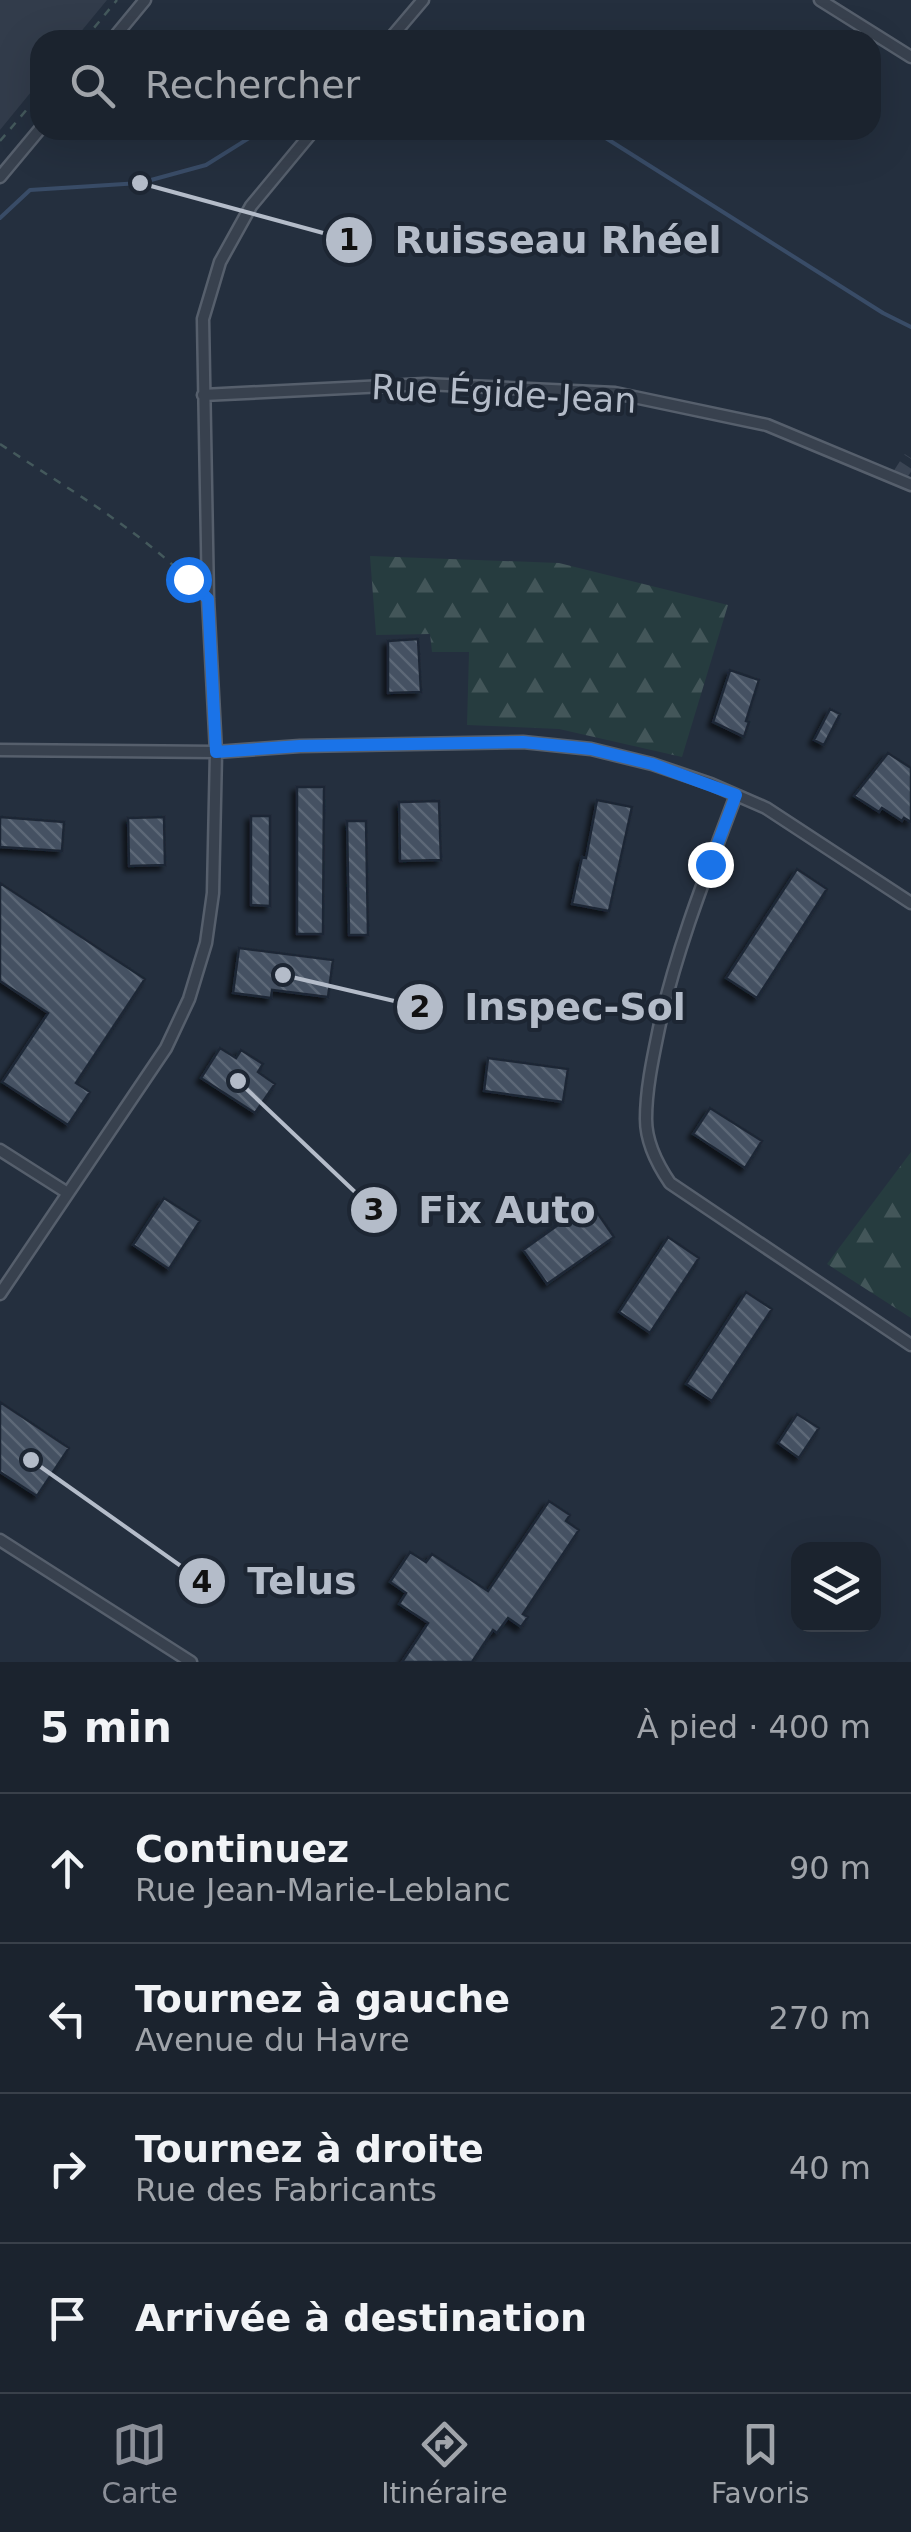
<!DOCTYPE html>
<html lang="fr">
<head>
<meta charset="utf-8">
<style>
	body { margin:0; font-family:"DejaVu Sans",sans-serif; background:#242b36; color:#f1f3f6 }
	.controls { position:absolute; right:30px; bottom:30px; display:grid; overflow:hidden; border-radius:20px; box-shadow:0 10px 40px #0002 }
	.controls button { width:90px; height:90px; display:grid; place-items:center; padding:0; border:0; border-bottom:2px solid #39404a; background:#1b232e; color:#f1f3f6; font:50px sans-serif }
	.stop { position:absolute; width:30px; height:30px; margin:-22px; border:8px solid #1a73e8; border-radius:50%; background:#fff }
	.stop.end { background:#1a73e8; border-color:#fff; box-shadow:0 2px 10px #0008 }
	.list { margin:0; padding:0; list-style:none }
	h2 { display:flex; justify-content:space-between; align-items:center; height:130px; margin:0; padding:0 40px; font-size:42px }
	h2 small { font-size:32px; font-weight:400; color:#a0a4aa }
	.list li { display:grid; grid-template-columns:65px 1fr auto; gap:30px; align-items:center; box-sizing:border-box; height:150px; padding:0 40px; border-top:2px solid #39404a }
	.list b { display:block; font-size:38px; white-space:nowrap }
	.list p { margin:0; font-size:32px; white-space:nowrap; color:#a0a4aa }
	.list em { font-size:32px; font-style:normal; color:#a0a4aa }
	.icon { flex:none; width:55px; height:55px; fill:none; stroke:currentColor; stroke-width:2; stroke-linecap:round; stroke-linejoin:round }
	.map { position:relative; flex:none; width:911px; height:1662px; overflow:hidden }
	.search { position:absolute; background:#1b232e; box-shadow:0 10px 40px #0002; left:30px; right:30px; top:30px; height:110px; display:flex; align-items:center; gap:25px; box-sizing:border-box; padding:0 35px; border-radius:30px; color:#a0a4aa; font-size:38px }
	.sheet { height:730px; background:#1b232e }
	nav { display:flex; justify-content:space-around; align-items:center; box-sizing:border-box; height:140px; border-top:2px solid #39404a; background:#1b232e; font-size:28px; color:#a0a4aa }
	nav a { display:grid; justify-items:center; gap:5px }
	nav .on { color:#8c9099 }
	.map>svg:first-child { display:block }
	.airport { fill:#323c4b }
	.forest { fill:url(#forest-firs) }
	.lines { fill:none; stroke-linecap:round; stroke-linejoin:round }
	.stream { stroke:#394c67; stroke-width:4 }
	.building { fill:url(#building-back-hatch); stroke:#1f2835; stroke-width:2.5; filter:url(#shadow) }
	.secondary-tunnel { stroke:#3a4453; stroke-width:15; stroke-dasharray:15 8; stroke-linecap:butt }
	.minor-casing { stroke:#565f6c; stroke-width:15 }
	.path { stroke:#44595c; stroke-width:2.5; stroke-dasharray:8 8; stroke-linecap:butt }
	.minor { stroke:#38414e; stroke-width:10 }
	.route { stroke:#1a73e8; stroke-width:12 }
	.labels { text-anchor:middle; stroke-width:8; stroke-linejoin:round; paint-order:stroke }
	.street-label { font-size:35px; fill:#b4bcc9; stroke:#1d2633 }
	.leader { fill:none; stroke:#b4bcc9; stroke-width:4 }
	.callout-dot { fill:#b4bcc9; stroke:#1d2633; stroke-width:4 }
	.mark-label { font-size:30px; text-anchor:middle; font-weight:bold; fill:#111 }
	.callout-label { font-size:38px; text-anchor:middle; font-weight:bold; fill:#b4bcc9; stroke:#1d2633; stroke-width:8; stroke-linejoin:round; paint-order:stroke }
</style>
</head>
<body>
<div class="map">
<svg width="911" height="1662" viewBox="0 0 911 1662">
	<defs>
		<pattern id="forest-firs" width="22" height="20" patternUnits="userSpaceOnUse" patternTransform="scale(2.5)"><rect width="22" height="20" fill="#263c3f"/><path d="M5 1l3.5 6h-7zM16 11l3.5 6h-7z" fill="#435659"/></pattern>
		<pattern id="building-back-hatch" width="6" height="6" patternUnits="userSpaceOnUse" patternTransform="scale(2.5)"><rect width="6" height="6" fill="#455162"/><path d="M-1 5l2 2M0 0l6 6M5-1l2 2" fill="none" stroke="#5d6877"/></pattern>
		<filter id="shadow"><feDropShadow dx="-4.5" dy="4.5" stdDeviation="2.5" flood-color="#0009"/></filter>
	</defs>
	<rect width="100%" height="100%" fill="#242f3e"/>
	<path class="airport" d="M0 0H107L74 40H40V81L0 130Z"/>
	<path class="forest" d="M370 556 559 563 728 605 682 757 559 729 467 725 469 652H432L430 634 376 635Z
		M911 1152V1318L827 1264Z"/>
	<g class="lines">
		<path class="stream" d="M593 130 883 313 911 327
			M0 218 30 190 140 183 206 165 262 130"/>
	</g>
	<path class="building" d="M418 639 421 692 388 693V641Z
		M730 670 759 680 746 721 749 722 744 737 713 722Z
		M830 709 840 714 824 745 814 740Z
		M888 753 911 768V822L904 818 902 821 882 808 879 812 854 796Z
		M297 787H324L323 934H297Z
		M597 800 632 807 609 911 572 904 582 857 586 858Z
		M439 801 441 860 400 861 399 802Z
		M251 816H270V906L251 905Z
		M0 817 64 822 62 851 0 847Z
		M164 817 165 865 129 866 128 818Z
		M347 821H366L368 935H349Z
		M797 869 827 889 757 998 726 978Z
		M0 883 145 979 76 1083 90 1092 68 1125 2 1082 48 1013 0 981Z
		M239 948 333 960 328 997 272 990 271 998 233 993Z
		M220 1048 236 1058 241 1050 263 1064 258 1072 275 1084 255 1113 201 1078Z
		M488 1058 568 1069 563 1102 484 1091Z
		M710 1108 762 1141 745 1168 693 1134Z
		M164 1198 200 1221 169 1269 133 1245Z
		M590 1202 614 1237 547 1284 523 1250 572 1215 570 1209Z
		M668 1237 699 1258 650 1333 619 1312Z
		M746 1292 772 1309 712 1401 686 1384Z
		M0 1402 69 1448 37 1496 0 1472Z
		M797 1414 819 1428 799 1458 778 1443Z
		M549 1501 570 1515 566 1521 579 1530 523 1614 528 1617 521 1627 508 1618 497 1633 493 1630 472 1662H402L428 1623 399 1604 406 1593 390 1582 410 1552 426 1562 432 1554 488 1591Z"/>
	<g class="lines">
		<path class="secondary-tunnel" d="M898 478 911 458"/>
		<g class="minor-casing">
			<path id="minor" d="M820 0 911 57
				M112 40 145 0
				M389 40 423 0
				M0 177 40 129
				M203 395 425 384 615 393 767 425 911 485
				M0 750 216 752 300 746 523 742 591 749 652 764 711 784 766 808 911 903
				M736 795C707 872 677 947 659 1028 653 1057 646 1089 646 1119 646 1143 657 1164 670 1183L911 1345
				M0 1150 66 1192
				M0 1294 166 1048 189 999 206 943 213 893 216 752 208 599 203 319 220 262 251 206 314 130
				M0 1540 191 1662"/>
		</g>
		<path class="path" d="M84 40 117 0
			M0 141 40 94
			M0 444C68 489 139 529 196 587"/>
		<use href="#minor" class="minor"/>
	</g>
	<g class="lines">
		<path class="route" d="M188 579 208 599 216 752 300 746 523 742 591 749 652 764 736 795 710 864"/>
	</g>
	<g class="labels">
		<g class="street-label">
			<text transform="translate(504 394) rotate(3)" y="12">Rue Égide-Jean</text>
		</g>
	</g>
	<path class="leader" d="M140 183L349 240M283 975L420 1007M238 1081L374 1210M31 1460L202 1581"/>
	<g class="callout-dot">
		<circle cx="140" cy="183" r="10"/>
		<circle cx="283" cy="975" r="10"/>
		<circle cx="238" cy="1081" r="10"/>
		<circle cx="31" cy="1460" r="10"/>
		<circle cx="349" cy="240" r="25"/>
		<circle cx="420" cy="1007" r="25"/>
		<circle cx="374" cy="1210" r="25"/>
		<circle cx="202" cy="1581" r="25"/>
	</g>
	<g class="mark-label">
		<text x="349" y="250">1</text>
		<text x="420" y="1017">2</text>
		<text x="374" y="1220">3</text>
		<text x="202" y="1592">4</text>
	</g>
	<g class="callout-label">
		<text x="558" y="253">Ruisseau Rhéel</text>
		<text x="575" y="1020">Inspec-Sol</text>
		<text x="507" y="1223">Fix Auto</text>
		<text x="302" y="1594">Telus</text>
	</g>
</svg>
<div class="controls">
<button><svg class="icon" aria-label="layers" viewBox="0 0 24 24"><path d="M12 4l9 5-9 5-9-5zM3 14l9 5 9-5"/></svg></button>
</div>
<div class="stop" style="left:188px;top:579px"></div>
<div class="stop end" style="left:710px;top:864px"></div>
<div class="search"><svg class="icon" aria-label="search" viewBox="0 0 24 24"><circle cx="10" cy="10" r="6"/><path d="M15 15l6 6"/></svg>Rechercher</div>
</div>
<section class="sheet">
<h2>5 min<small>À pied · 400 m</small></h2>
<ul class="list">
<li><svg class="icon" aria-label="ahead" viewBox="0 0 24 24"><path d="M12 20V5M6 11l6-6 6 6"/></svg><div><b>Continuez</b><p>Rue Jean-Marie-Leblanc</p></div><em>90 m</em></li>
<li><svg class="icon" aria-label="left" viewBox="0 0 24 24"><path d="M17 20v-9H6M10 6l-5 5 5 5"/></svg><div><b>Tournez à gauche</b><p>Avenue du Havre</p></div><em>270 m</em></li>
<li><svg class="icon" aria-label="right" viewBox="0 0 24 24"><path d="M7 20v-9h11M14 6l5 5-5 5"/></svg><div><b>Tournez à droite</b><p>Rue des Fabricants</p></div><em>40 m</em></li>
<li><svg class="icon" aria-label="arrive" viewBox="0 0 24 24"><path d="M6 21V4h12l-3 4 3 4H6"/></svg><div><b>Arrivée à destination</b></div></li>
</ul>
</section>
<nav>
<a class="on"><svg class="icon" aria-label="map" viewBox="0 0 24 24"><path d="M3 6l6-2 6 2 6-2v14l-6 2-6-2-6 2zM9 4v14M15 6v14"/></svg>Carte</a>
<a><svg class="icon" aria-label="directions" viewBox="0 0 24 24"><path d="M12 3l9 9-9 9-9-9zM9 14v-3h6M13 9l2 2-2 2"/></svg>Itinéraire</a>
<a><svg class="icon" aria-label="saved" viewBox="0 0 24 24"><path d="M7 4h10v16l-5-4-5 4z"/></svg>Favoris</a>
</nav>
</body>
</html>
